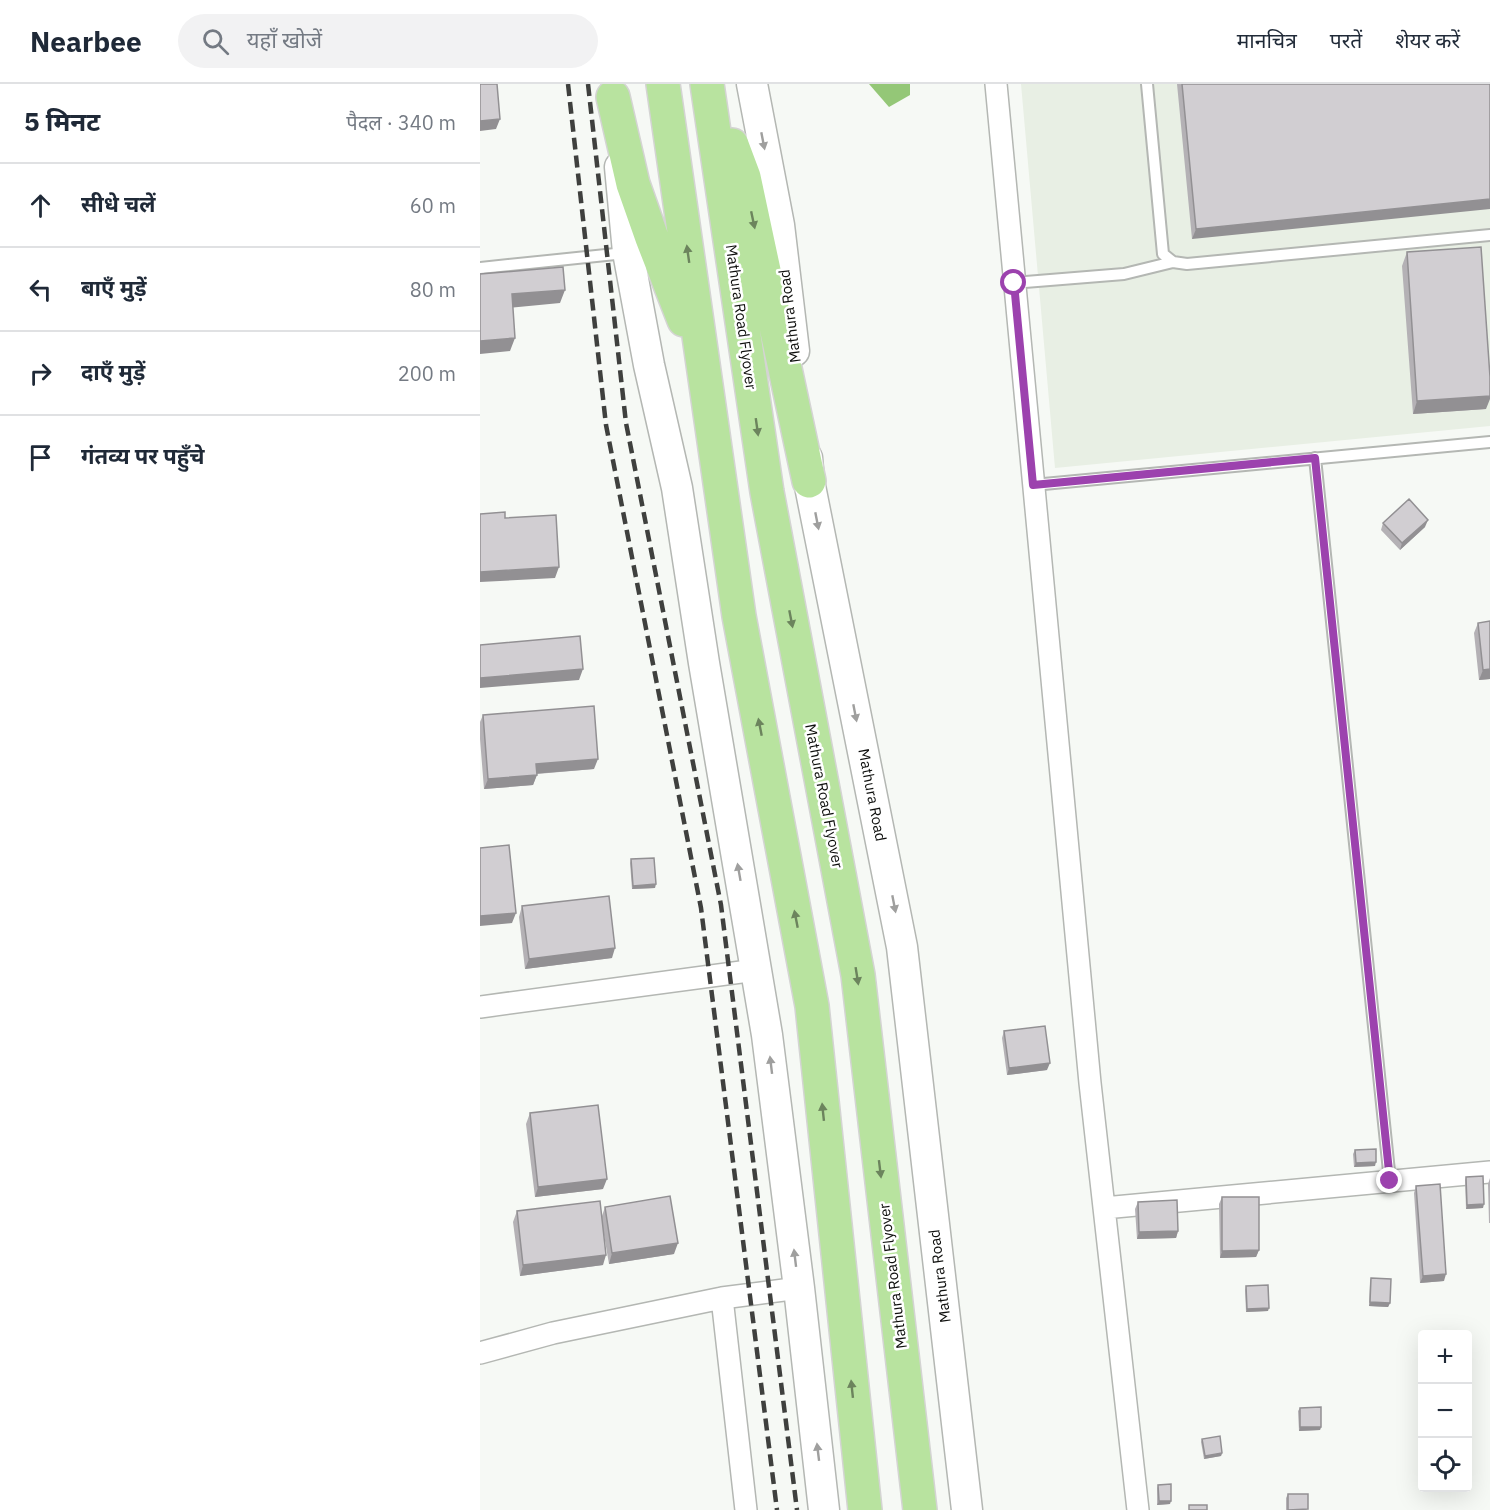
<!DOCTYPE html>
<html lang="hi">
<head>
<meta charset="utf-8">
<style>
	body { margin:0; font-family:"IBM Plex Sans","Noto Sans Devanagari",sans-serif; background:#f2f2f3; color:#1f2937 }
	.controls { position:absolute; right:18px; bottom:18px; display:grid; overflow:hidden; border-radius:6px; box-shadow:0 6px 24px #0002 }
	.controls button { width:54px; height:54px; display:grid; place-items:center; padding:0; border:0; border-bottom:2px solid #e0e1e3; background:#fff; color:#1f2937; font:30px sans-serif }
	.stop { position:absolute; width:18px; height:18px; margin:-14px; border:4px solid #9c42ae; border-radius:50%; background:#fff }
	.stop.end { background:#9c42ae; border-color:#fff; box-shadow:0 2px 6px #0008 }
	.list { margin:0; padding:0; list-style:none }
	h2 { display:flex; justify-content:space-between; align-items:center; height:78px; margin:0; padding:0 24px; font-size:26px }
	h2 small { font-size:20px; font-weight:400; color:#747a83 }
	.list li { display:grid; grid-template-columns:39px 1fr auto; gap:18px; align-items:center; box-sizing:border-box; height:84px; padding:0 24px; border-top:2px solid #e0e1e3 }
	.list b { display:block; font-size:22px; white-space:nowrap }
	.list em { font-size:20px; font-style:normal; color:#747a83 }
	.icon { flex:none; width:33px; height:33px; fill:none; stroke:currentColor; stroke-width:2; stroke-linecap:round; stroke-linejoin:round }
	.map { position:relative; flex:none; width:1010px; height:1426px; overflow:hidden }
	header { display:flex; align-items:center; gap:36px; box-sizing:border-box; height:84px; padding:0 30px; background:#fff; border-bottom:2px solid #e0e1e3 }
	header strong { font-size:28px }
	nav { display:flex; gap:33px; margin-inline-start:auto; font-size:21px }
	.search { width:420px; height:54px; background:#f2f2f3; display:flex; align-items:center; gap:15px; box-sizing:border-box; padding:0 21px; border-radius:33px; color:#747a83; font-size:22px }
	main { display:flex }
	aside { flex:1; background:#fff }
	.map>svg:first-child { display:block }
	.built { fill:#e8efe4 }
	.water { fill:#94c777 }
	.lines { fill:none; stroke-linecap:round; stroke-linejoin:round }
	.service-casing { stroke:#b4b7b3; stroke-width:14 }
	.minor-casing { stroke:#b4b7b3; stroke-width:24 }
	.secondary-casing { stroke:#b4b7b3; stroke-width:33 }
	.trunk-casing { stroke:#d4d4d3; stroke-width:36 }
	.service { stroke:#fff; stroke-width:10 }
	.minor { stroke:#fff; stroke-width:21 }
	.secondary { stroke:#fff; stroke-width:30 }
	.trunk { stroke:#b8e39f; stroke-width:33 }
	.rail { stroke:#3f403e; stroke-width:4.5; stroke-dasharray:12 6; stroke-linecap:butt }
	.wall { fill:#b4b1b5 }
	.shaded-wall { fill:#929093 }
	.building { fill:#d1ced2; stroke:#929093; stroke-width:1.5 }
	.oneway { fill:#9f9f9e }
	.oneway2 { fill:#6c845d }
	.route { stroke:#9c42ae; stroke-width:8 }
	.labels { text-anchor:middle; stroke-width:5; stroke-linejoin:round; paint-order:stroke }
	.street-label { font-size:15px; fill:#0e0f0d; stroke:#fff }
</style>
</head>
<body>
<header>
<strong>Nearbee</strong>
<div class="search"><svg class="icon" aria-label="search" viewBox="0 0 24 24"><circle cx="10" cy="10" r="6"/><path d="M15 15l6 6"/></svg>यहाँ खोजें</div>
<nav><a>मानचित्र</a><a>परतें</a><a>शेयर करें</a></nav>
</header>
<main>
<aside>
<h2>5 मिनट<small>पैदल · 340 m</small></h2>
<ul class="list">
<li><svg class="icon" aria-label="ahead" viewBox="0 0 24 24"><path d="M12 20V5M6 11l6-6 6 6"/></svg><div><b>सीधे चलें</b></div><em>60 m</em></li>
<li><svg class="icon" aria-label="left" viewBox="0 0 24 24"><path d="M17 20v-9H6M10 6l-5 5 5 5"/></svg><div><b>बाएँ मुड़ें</b></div><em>80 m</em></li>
<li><svg class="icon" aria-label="right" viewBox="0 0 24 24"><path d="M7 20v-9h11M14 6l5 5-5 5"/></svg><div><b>दाएँ मुड़ें</b></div><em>200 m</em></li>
<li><svg class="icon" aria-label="arrive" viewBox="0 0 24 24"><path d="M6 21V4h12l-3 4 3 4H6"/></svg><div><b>गंतव्य पर पहुँचे</b></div></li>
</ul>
</aside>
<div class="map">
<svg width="1010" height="1426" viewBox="0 0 1010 1426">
	<rect width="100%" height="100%" fill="#f6f9f5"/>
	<path class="built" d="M541 0H1010V342L575 384Z"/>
	<path class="water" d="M389 0H430V11L409 23Z"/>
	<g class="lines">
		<g class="service-casing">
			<path id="service" d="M667 0 683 170 693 178 707 180 1010 151
				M0 184 145 169
				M534 199 644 190 693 178
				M835 374 910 1097
				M553 401 1010 358"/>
		</g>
		<g class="minor-casing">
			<path id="minor" d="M516 0 610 999 658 1426
				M0 923 276 886
				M624 1124 1010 1088
				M242 1214 266 1426
				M0 1269 73 1249 242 1214 319 1204"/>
		</g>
		<g class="secondary-casing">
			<path id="secondary" d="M272 0 299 141 314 267
				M140 83 148 168 169 281 197 404 224 579 287 951 319 1204 344 1426
				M327 374 329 397 422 863 487 1426"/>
		</g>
		<g class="trunk-casing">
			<path id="trunk" d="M183 0 259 532 332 922 385 1426
				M227 0 287 408 378 891 440 1426
				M133 13 153 100 172 154 204 236
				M252 61 264 93 329 397"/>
		</g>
		<use href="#service" class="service"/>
		<use href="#minor" class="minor"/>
		<use href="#secondary" class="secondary"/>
		<use href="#trunk" class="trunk"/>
		<path class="rail" d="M88 0 126 341 221 824 297 1426
			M108 0 146 339 241 821 317 1426"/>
	</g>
	<path class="wall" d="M697 0H1010L712 155Z
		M927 168 1006 325 933 330 922 182Z
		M903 439 945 443 920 466 901 446Z
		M998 539 1010 595 999 596 994 549Z
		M3 631 114 685 57 690 53 701 4 705 0 655V638Z
		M151 775 175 804 152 805 150 779Z
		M42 822 132 874 45 885 39 833Z
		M524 947 567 986 527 991 522 954Z
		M50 1029 123 1105 55 1113 46 1040Z
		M875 1066 895 1082 874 1083 873 1070Z
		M986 1093 1003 1124 986 1125 985 1096Z
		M1010 1094V1139H1009L1008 1100Z
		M936 1102 964 1197 940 1199 934 1109Z
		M742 1113 779 1166 776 1173 740 1174 739 1120Z
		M658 1118 698 1147 696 1154 657 1155 655 1125Z
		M125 1123 194 1170 129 1180 124 1151 123 1181 40 1192 33 1138 37 1127 122 1132Z
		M891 1194 910 1219 908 1223 889 1222 890 1197Z
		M766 1202 788 1227 766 1228 765 1206Z
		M820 1324 841 1343 840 1346 819 1347 818 1327Z
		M722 1355 742 1369 741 1372 724 1375 721 1358Z
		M678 1401 690 1420 677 1421V1404Z
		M808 1410 827 1426H806V1414Z"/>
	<path class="shaded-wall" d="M20 35 16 45 0 47V37Z
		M1010 115V125L712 155 716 145Z
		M85 206 80 219 27 224 32 210Z
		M35 254 30 267 0 270V257Z
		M1010 312V315L1006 325 933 330 937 317Z
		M948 436 945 443 920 466 922 459Z
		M79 483 75 494 0 498V488Z
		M103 585 99 596 0 604V594Z
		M1010 585V595L999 596 1003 586Z
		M118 675 114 685 52 690 56 680Z
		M57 691 53 701 4 705 8 695Z
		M176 800 175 804 152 805 153 802Z
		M36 829 32 839 0 842V832Z
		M135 864 132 874 45 885 49 875Z
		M570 979 567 986 527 991 529 984Z
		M896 1078 895 1082 874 1083 876 1079Z
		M127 1095 123 1105 55 1113 58 1103Z
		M1004 1120 1003 1124 986 1125 987 1121Z
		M698 1147 696 1154 657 1155 659 1148Z
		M198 1159 194 1170 129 1180 132 1169Z
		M779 1166 776 1173 740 1174 742 1167Z
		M126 1171 123 1181 40 1192 43 1181Z
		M966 1190 964 1197 940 1199 943 1192Z
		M890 1218 910 1219 908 1223 889 1222Z
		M789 1224 788 1227 766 1228 767 1225Z
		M820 1343H841L840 1346 819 1347Z
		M742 1369 741 1372 724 1375 725 1372Z
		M679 1417H691L690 1420 677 1421Z"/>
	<path class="building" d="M0 0H17L20 35 0 37Z
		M702 0H1010V115L716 145Z
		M1001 163 1010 293V312L937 317 927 168Z
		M83 183 85 206 32 210 35 254 0 257V190Z
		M929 415 948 436 922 459 903 439Z
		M25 428V434L76 431 79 483 0 488V430Z
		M1010 537V585L1003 586 998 539Z
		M100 552 103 585 0 594V561Z
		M114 622 118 675 56 680 57 691 8 695 3 631Z
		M29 761 36 829 0 832V764Z
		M174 774 176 800 153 802 151 775Z
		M129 812 135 864 49 875 42 822Z
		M565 942 570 979 529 984 524 947Z
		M118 1021 127 1095 58 1103 50 1029Z
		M896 1065V1078L876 1079 875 1066Z
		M1003 1092 1004 1120 987 1121 986 1093Z
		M960 1100 966 1190 943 1192 936 1102Z
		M190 1112 198 1159 132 1169 125 1123Z
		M742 1113H779V1166L742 1167Z
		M697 1116 698 1147 659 1148 658 1118Z
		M120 1117 126 1171 43 1181 37 1127Z
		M891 1194 911 1195 910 1219 890 1218Z
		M788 1201 789 1224 767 1225 766 1202Z
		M841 1323V1343H820V1324Z
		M740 1352 742 1369 725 1372 722 1355Z
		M691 1400V1417H679L678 1401Z
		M808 1410H828V1425L808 1426Z
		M709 1421H727V1426H709Z"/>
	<defs><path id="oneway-solid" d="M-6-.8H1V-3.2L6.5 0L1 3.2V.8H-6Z" transform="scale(1.5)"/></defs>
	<g class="oneway">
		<use href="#oneway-solid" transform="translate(283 57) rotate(79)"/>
		<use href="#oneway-solid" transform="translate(337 437) rotate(79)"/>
		<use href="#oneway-solid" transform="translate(375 629) rotate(79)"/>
		<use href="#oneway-solid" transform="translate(259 788) rotate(-100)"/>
		<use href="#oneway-solid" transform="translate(414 820) rotate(79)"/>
		<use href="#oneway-solid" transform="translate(291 981) rotate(-97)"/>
		<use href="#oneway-solid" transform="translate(315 1174) rotate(-97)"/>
		<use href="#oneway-solid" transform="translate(338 1368) rotate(-97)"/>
	</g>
	<g class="oneway2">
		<use href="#oneway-solid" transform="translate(273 136) rotate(78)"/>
		<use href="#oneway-solid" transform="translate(208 170) rotate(-98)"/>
		<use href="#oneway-solid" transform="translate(277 343) rotate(82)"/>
		<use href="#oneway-solid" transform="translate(311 535) rotate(79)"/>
		<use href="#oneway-solid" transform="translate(280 643) rotate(-101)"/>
		<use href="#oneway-solid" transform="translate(316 835) rotate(-101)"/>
		<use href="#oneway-solid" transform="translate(377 892) rotate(81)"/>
		<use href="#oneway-solid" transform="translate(343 1028) rotate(-96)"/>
		<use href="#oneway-solid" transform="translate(400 1085) rotate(83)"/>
		<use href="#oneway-solid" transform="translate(372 1305) rotate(-96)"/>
	</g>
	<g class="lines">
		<path class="route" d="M534 199 553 401 835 374 910 1097"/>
	</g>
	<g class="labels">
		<g class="street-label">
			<text transform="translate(310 232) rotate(-97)" y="5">Mathura Road</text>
			<text transform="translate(261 233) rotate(82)" y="5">Mathura Road Flyover</text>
			<text transform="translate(392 711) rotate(79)" y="5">Mathura Road</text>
			<text transform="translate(344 712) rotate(79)" y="5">Mathura Road Flyover</text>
			<text transform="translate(413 1192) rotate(-97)" y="5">Mathura Road Flyover</text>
			<text transform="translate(460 1192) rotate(-97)" y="5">Mathura Road</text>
		</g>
	</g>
</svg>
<div class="controls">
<button>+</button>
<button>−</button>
<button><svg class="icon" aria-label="locate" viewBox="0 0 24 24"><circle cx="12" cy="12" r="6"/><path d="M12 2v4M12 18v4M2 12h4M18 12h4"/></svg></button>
</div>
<div class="stop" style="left:534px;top:199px"></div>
<div class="stop end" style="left:910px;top:1097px"></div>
</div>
</main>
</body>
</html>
